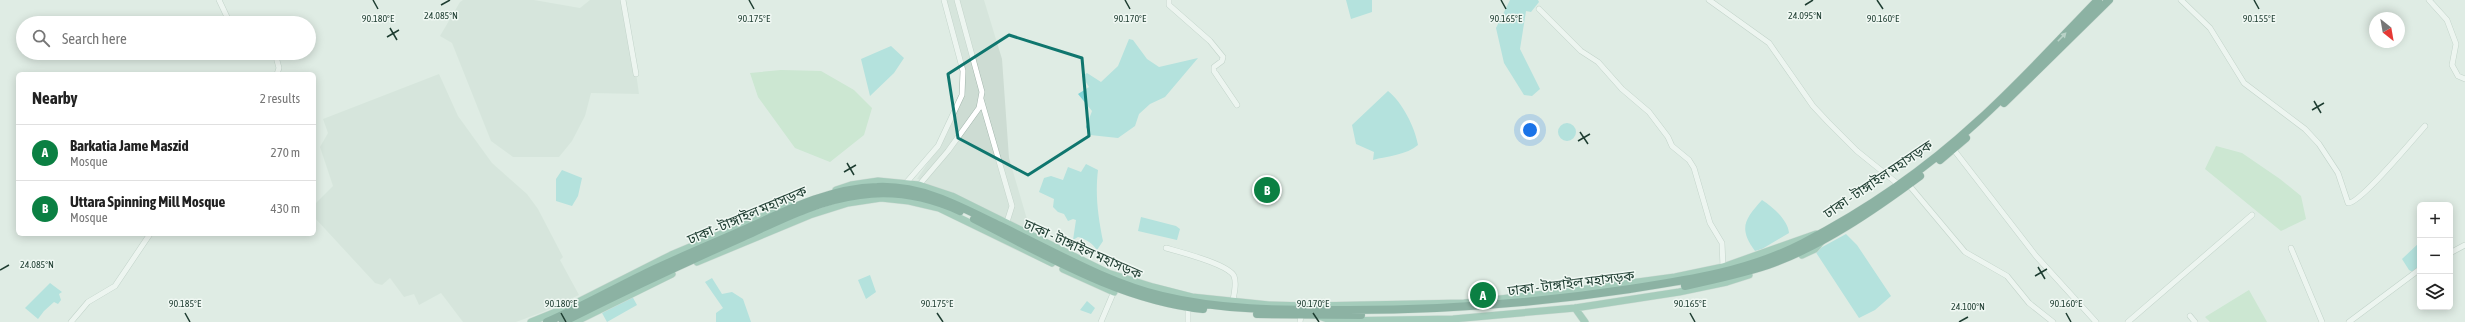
<!DOCTYPE html>
<html lang="en">
<head>
<meta charset="utf-8">
<style>
	body { margin:0; font-family:"Asap Condensed","Noto Sans Bengali",sans-serif; background:#f6f6f6; color:#222 }
	.controls { position:absolute; right:12px; bottom:12px; display:grid; overflow:hidden; border-radius:6px; box-shadow:0 2px 10px #0003 }
	.controls button { width:36px; height:36px; display:grid; place-items:center; padding:0; border:0; border-bottom:1px solid #e0e0e0; background:#fff; color:#222; font:20px sans-serif }
	.compass { position:absolute; left:2369px; top:12px; width:36px; height:36px; border-radius:50%; background:#fff; box-shadow:0 2px 10px #0003; rotate:149deg }
	.you { position:absolute; left:1530px; top:130px; width:14px; height:14px; margin:-10px; border:3px solid #fff; border-radius:50%; background:#1a73e8; box-shadow:0 0 0 6px #1a73e833 }
	.badge { display:grid; place-items:center; width:26px; height:26px; border-radius:50%; background:#0b8043; color:#fff; font-size:13px; font-weight:700 }
	.pin { position:absolute; translate:-50% -50%; border:2px solid #fff; box-shadow:0 1px 4px #0006 }
	.list { margin:0; padding:0; list-style:none }
	h2 { display:flex; justify-content:space-between; align-items:center; height:52px; margin:0; padding:0 16px; font-size:17px }
	h2 small { font-size:13px; font-weight:400; color:#767676 }
	.list li { display:grid; grid-template-columns:26px 1fr auto; gap:12px; align-items:center; box-sizing:border-box; height:56px; padding:0 16px; border-top:1px solid #e0e0e0 }
	.list b { display:block; font-size:15px; white-space:nowrap }
	.list p { margin:0; font-size:13px; white-space:nowrap; color:#767676 }
	.list em { font-size:13px; font-style:normal; color:#767676 }
	.icon { flex:none; width:22px; height:22px; fill:none; stroke:currentColor; stroke-width:2; stroke-linecap:round; stroke-linejoin:round }
	.map { position:relative; flex:none; width:2465px; height:322px; overflow:hidden }
	.search { position:absolute; background:#fff; box-shadow:0 2px 10px #0003; left:16px; top:16px; width:300px; height:44px; display:flex; align-items:center; gap:10px; box-sizing:border-box; padding:0 14px; border-radius:22px; color:#767676; font-size:15px }
	.panel { position:absolute; background:#fff; box-shadow:0 2px 10px #0003; left:16px; top:72px; width:300px; height:164px; border-radius:6px }
	.map>svg:first-child { display:block }
	.built { fill:#cddcd3 }
	.green { fill:#b5dfbc }
	.water { fill:#81d4d6 }
	.lines { fill:none; stroke-linecap:round; stroke-linejoin:round }
	.minor-casing { stroke:#a1b4ab; stroke-width:6 }
	.major-casing { stroke:#c0c9c5; stroke-width:8 }
	.highway-casing { stroke:#c0c9c5; stroke-width:9 }
	.minor { stroke:#fff; stroke-width:5 }
	.major { stroke:#5fa58b; stroke-width:7 }
	.highway { stroke:#286c56; stroke-width:8 }
	.oneway { fill:#8cb2a4 }
	.marked { fill:none; stroke:#0f766e; stroke-width:3; stroke-linejoin:round }
	.ticks { fill:none; stroke:#1e3d31; stroke-width:1.5 }
	.labels { text-anchor:middle; stroke-width:3; stroke-linejoin:round; paint-order:stroke }
	.street-label { font-size:14px; fill:#1e3d31; stroke:#f0f8f3 }
	.ticks-label { font-size:10px; text-anchor:middle; fill:#1e3d31; stroke:#f0f8f3; stroke-width:3; stroke-linejoin:round; paint-order:stroke }
</style>
</head>
<body>
<div class="map">
<svg width="2465" height="322" viewBox="0 0 2465 322">
	<rect width="100%" height="100%" fill="#dfece4"/>
	<path class="built" d="M463 0H534L580 8 590 0H626L639 94 591 93 585 116 572 141 559 157H513L491 141 452 43 440 36 460 2Z
		M944 0H984L1002 59 1009 158 1029 226 1027 231 927 184 924 180 917 179 946 136 964 95 965 80Z
		M439 74 458 116 492 163 527 194 538 209 563 257 560 260 579 295 543 312 516 322H463L441 293 419 305 414 294 404 297 390 278 382 285 375 283 314 217V205L333 186 320 147 328 133 323 119Z"/>
	<path class="green" d="M781 70 821 71 854 90 872 108 864 135 830 162 795 148 758 97 750 73Z
		M2216 146 2242 153 2280 179 2301 196 2306 219 2281 231 2205 169Z
		M2249 290 2267 322H2210L2205 317Z"/>
	<path class="water" d="M1346 0H1372V12L1351 19Z
		M1510 0H1538L1539 2 1531 12 1526 11 1520 49 1540 89 1532 96 1524 95 1504 63 1496 28Z
		M1129 39 1133 40 1147 59 1159 67 1198 58 1165 97 1150 104 1139 114 1135 126 1118 138 1090 135 1086 127 1092 111 1078 94 1089 87 1082 76 1087 73 1101 82 1118 66Z
		M891 46 904 58 894 73 870 96 861 59Z
		M1388 91C1402 102 1415 127 1418 145 1407 155 1387 156 1373 160L1374 152 1356 144 1352 125Z
		M1558 132a9 9 0 1 1 18 0a9 9 0 1 1-18 0Z
		M1086 164 1098 170C1095 195 1098 216 1103 241L1097 250C1092 243 1086 239 1078 237L1073 240 1076 220 1073 219 1068 221 1064 214 1058 212 1053 207 1054 199 1039 192 1044 178 1051 176 1063 180 1068 167 1081 172Z
		M562 170 582 178 578 196 572 206 556 201V179Z
		M1762 200C1773 207 1788 220 1789 233L1762 249 1755 251C1738 228 1745 219 1762 200Z
		M1141 217 1176 226 1180 229 1177 240 1138 231Z
		M1846 234 1857 245 1891 296 1875 310 1859 318 1815 251Z
		M2420 242V268L2413 272 2409 270 2402 259Z
		M870 275 876 292 866 299 858 280Z
		M712 278 722 294 732 292 743 299 751 322H716V313L723 308 705 282Z
		M50 283 62 292 59 294 61 300 58 304 54 302 44 311 38 319 25 308Z
		M632 296 637 305 607 322 602 313Z
		M1087 301 1095 308 1091 314 1080 310Z"/>
	<g class="lines">
		<g class="minor-casing">
			<path id="minor" d="M219 0 228 19 253 20 257 23
				M623 0 636 74
				M1169 0V5L1210 41 1223 57 1222 61 1214 67V71L1237 105
				M1709 0 1769 43 1813 106 1828 122 1857 151 1898 184
				M2181 0 2210 28 2244 83 2305 129 2319 144 2338 173 2348 203C2360 204 2414 138 2425 126
				M2429 0 2447 20 2456 44 2452 65 2458 76 2465 79
				M1539 9 1581 51 1598 62 1622 89 1649 112 1668 137 1672 146 1689 160 1694 168 1710 223 1722 243 1723 267
				M275 53 279 68 277 74
				M981 99 1012 206 1006 225
				M1954 150 2036 256 2096 322
				M906 183 938 146 962 95 963 71 944 0
				M1908 184 1965 252 2007 276 2029 303 2053 322
				M919 185 948 151 979 108 982 92 957 0
				M1166 248C1180 252 1228 264 1234 276 1237 284 1234 295 1232 304
				M2291 248 2322 322
				M2450 253 2465 245
				M1188 307V322
				M2190 316 2195 322
				M71 322 88 302 115 286 150 234
				M1101 322 1115 289
				M1300 322 1301 316
				M2128 322 2252 215
				M2349 322 2420 269"/>
		</g>
		<g class="major-casing">
			<path id="major" d="M836 190 851 185 878 181 919 185 952 196 1108 273 1153 287 1192 297 1269 305 1310 306 1464 303 1571 291 1675 277 1723 267 1816 234
				M1802 255 1815 249 1821 242
				M697 262 810 215 848 203 881 198 909 201 939 208 1052 263
				M1063 269 1114 292
				M1575 308 1585 322
				M1319 316 1333 321 1453 319 1575 308 1679 292 1727 282 1749 275
				M531 322 568 307 671 255 792 204
				M575 322 672 274"/>
		</g>
		<g class="highway-casing">
			<path id="highway" d="M2004 103 2109 0
				M1940 160 1966 138
				M974 219C1047 256 1120 300 1203 309
				M1685 286C1713 280 1741 274 1768 265 1822 246 1874 210 1920 176
				M1257 314 1361 315
				M547 322C581 307 613 289 646 273 680 257 714 243 748 228 789 209 832 188 877 187 921 185 960 206 998 225 1052 250 1104 282 1162 296 1224 311 1287 310 1349 310 1444 310 1537 303 1630 289 1689 280 1749 271 1803 243 1865 211 1926 169 1978 121 2020 83 2058 41 2098 0
				M563 322C622 292 682 264 743 237 780 220 819 200 860 195 894 190 929 197 960 211"/>
		</g>
		<use href="#minor" class="minor"/>
		<use href="#major" class="major"/>
		<use href="#highway" class="highway"/>
	</g>
	<defs><path id="oneway-solid" d="M-6-.8H1V-3.2L6.5 0L1 3.2V.8H-6Z"/></defs>
	<use class="oneway" href="#oneway-solid" transform="translate(2062 37) rotate(-46)"/>
	<path d="M0 0H2465V322H0ZM1009 35 1082 58 1089 136 1028 175 958 138 948 74Z" fill="#dfece4" fill-opacity=".55" fill-rule="evenodd"/>
	<path class="marked" d="M1009 35 1082 58 1089 136 1028 175 958 138 948 74Z"/>
	<path class="ticks" d="M373 0 378 9M749 0 754 9M1125 0 1130 9M1501 0 1506 9M1877 0 1883 9M2254 0 2259 9M441 5 450 0M1805 5 1813 0M390 28 397 40M387 37 399 30M2314 101 2321 113M2312 110 2324 103M1580 132 1588 144M1578 141 1590 134M847 163 854 175M844 172 856 165M2038 267 2045 279M0 270 9 265M2035 276 2047 269M185 313 190 322M561 313 566 322M937 313 943 322M1313 313 1319 322M1690 313 1695 322M2066 313 2071 322M1959 322 1968 317"/>
	<g class="labels">
		<g class="street-label">
			<text transform="translate(1878 179) rotate(-34)" y="5">ঢাকা - টাঙ্গাইল মহাসড়ক</text>
			<text transform="translate(747 215) rotate(-23)" y="5">ঢাকা - টাঙ্গাইল মহাসড়ক</text>
			<text transform="translate(1083 249) rotate(24)" y="5">ঢাকা - টাঙ্গাইল মহাসড়ক</text>
			<text transform="translate(1571 283) rotate(-7)" y="5">ঢাকা - টাঙ্গাইল মহাসড়ক</text>
		</g>
	</g>
	<g class="ticks-label">
		<text x="441" y="19">24.085°N</text>
		<text x="1805" y="19">24.095°N</text>
		<text x="754" y="22">90.175°E</text>
		<text x="1130" y="22">90.170°E</text>
		<text x="1506" y="22">90.165°E</text>
		<text x="378" y="22">90.180°E</text>
		<text x="1883" y="22">90.160°E</text>
		<text x="2259" y="22">90.155°E</text>
		<text x="37" y="268">24.085°N</text>
		<text x="185" y="307">90.185°E</text>
		<text x="561" y="307">90.180°E</text>
		<text x="937" y="307">90.175°E</text>
		<text x="1313" y="307">90.170°E</text>
		<text x="1690" y="307">90.165°E</text>
		<text x="2066" y="307">90.160°E</text>
		<text x="1968" y="310">24.100°N</text>
	</g>
</svg>
<div class="controls">
<button>+</button>
<button>−</button>
<button><svg class="icon" aria-label="layers" viewBox="0 0 24 24"><path d="M12 4l9 5-9 5-9-5zM3 14l9 5 9-5"/></svg></button>
</div>
<svg class="compass" viewBox="-18 -18 36 36"><path d="M0-13l5 13h-10z" fill="#e53935"/><path d="M0 13l5-13h-10z" fill="#767676"/></svg>
<div class="you"></div>
<div class="pin badge" style="left:1483px;top:295px">A</div>
<div class="pin badge" style="left:1267px;top:190px">B</div>
<div class="search"><svg class="icon" aria-label="search" viewBox="0 0 24 24"><circle cx="10" cy="10" r="6"/><path d="M15 15l6 6"/></svg>Search here</div>
<section class="panel">
<h2>Nearby<small>2 results</small></h2>
<ul class="list">
<li><span class="badge">A</span><div><b>Barkatia Jame Maszid</b><p>Mosque</p></div><em>270 m</em></li>
<li><span class="badge">B</span><div><b>Uttara Spinning Mill Mosque</b><p>Mosque</p></div><em>430 m</em></li>
</ul>
</section>
</div>
</body>
</html>
